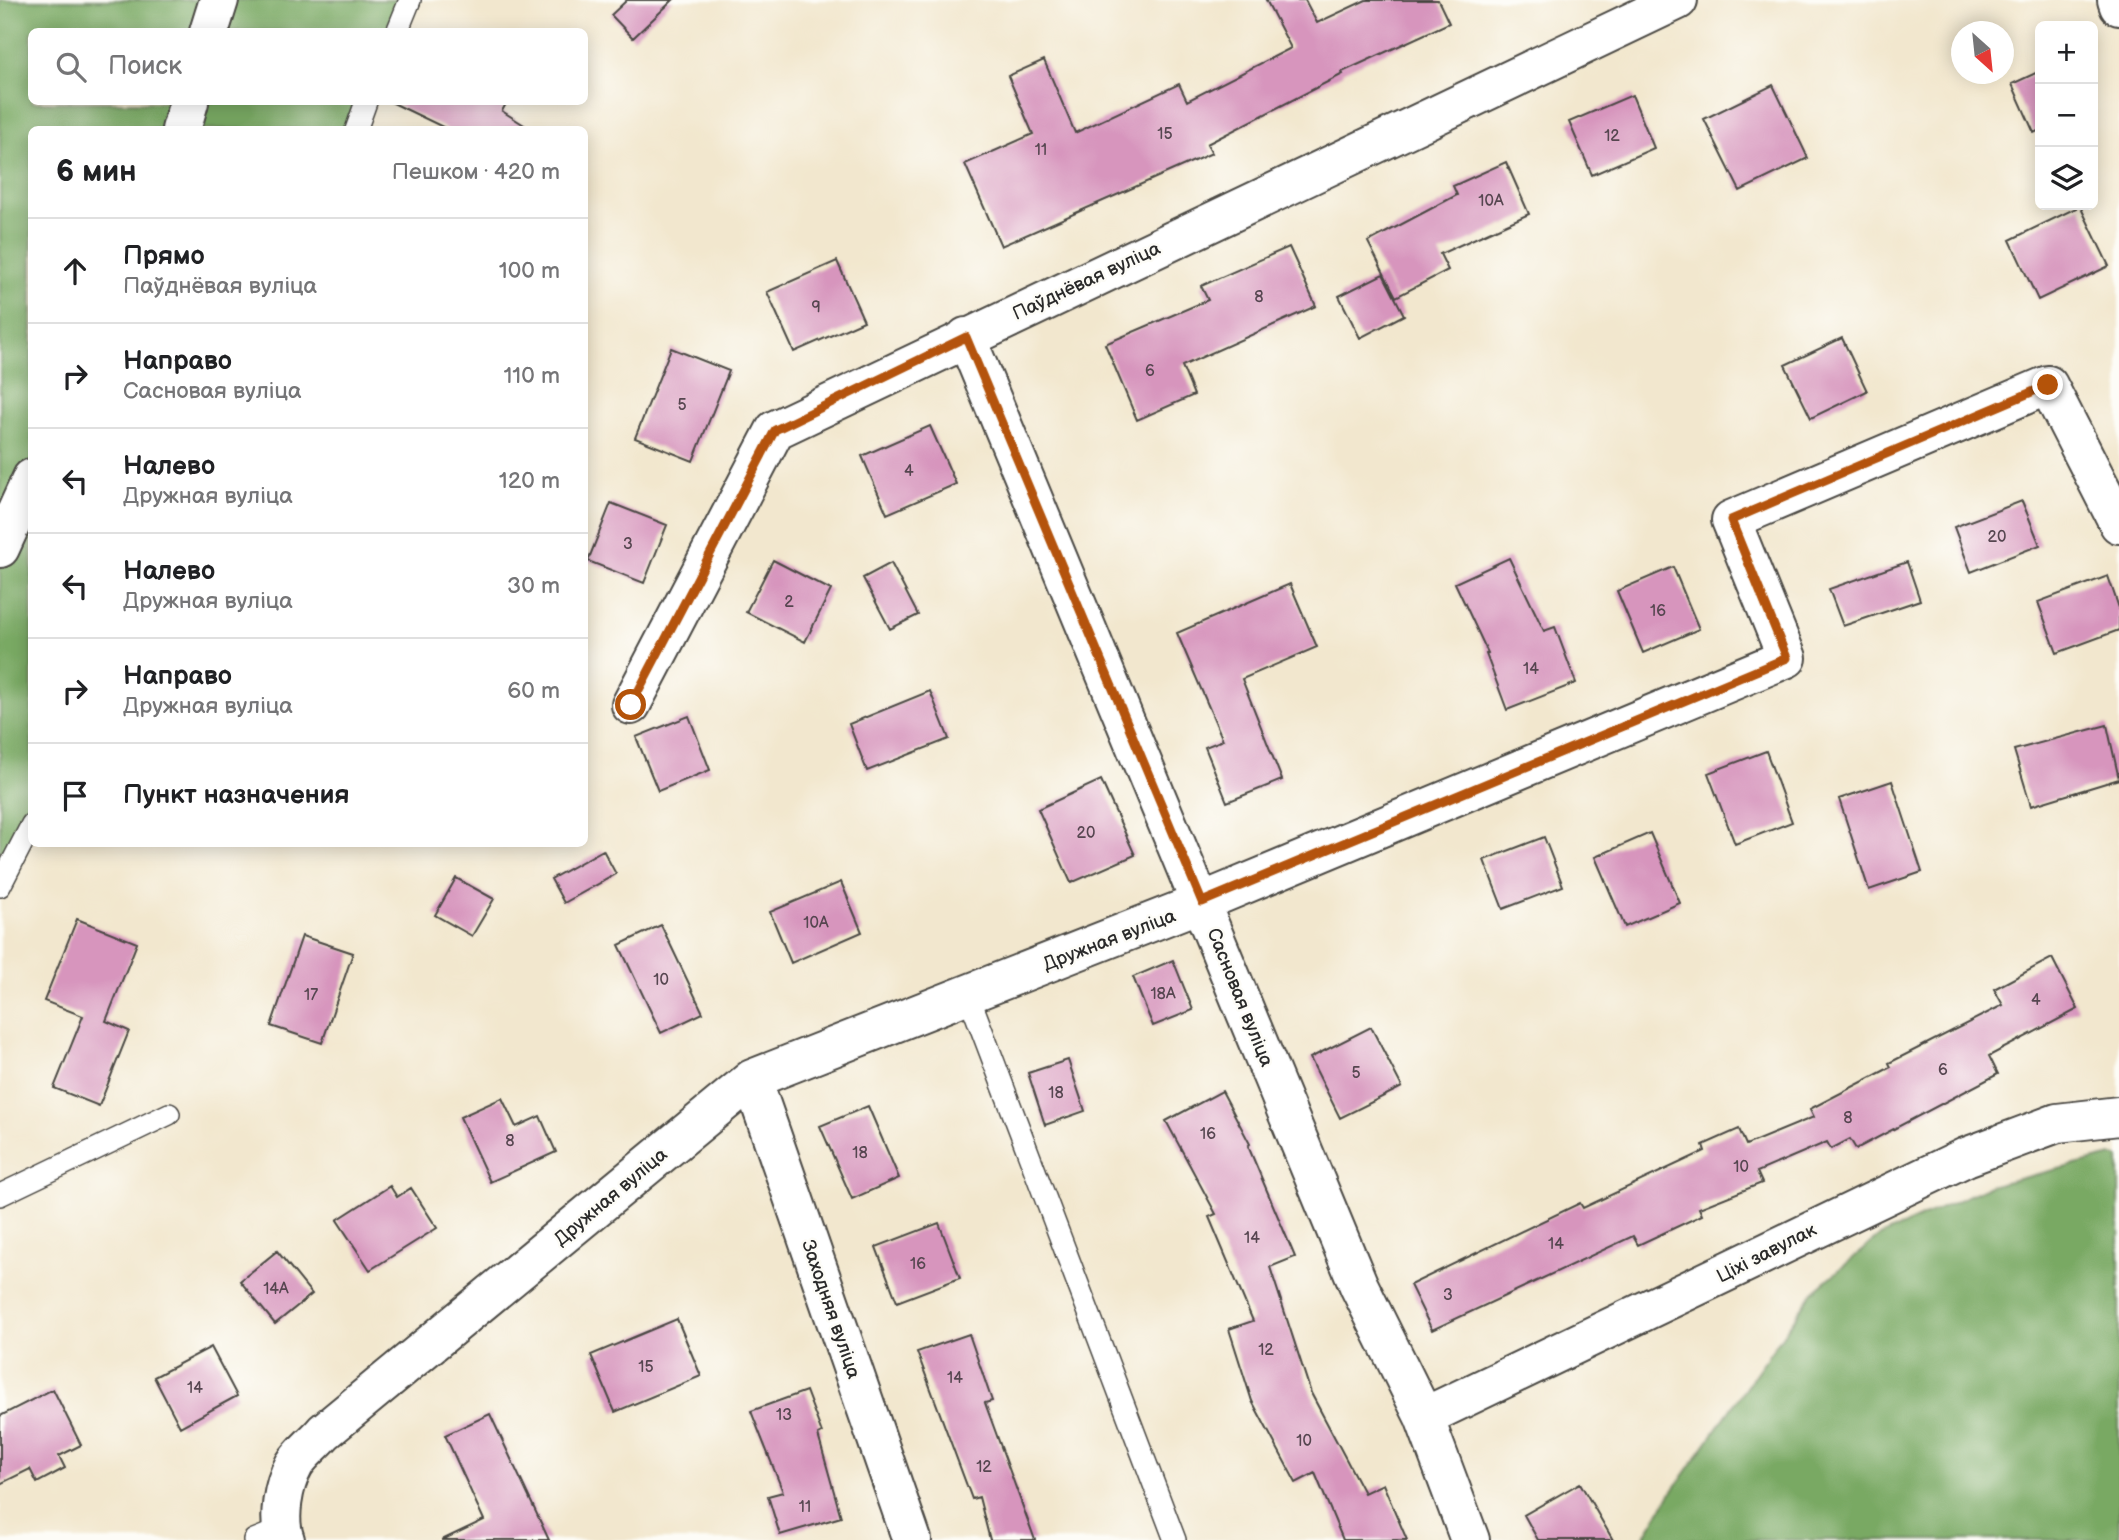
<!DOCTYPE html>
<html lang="ru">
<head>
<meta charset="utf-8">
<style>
	body { margin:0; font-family:"Balsamiq Sans",sans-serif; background:#f6f6f6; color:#202124 }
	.controls { position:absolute; right:21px; top:21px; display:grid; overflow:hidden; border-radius:10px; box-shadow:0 4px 18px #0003 }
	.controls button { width:63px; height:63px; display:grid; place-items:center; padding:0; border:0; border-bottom:2px solid #e0e0e0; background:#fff; color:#202124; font:35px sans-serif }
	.compass { position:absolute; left:1951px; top:21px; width:63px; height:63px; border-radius:50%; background:#fff; box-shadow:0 4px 18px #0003; rotate:153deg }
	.stop { position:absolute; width:21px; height:21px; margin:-16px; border:5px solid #b45309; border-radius:50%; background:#fff }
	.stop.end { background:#b45309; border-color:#fff; box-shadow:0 2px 7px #0008 }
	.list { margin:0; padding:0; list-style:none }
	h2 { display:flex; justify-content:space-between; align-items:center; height:91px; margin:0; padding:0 28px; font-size:30px }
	h2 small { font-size:23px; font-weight:400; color:#757577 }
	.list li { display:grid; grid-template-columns:46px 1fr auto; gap:21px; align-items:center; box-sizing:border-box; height:105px; padding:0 28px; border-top:2px solid #e0e0e0 }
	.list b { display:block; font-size:26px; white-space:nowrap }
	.list p { margin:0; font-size:23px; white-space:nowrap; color:#757577 }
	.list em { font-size:23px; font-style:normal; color:#757577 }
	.icon { flex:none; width:38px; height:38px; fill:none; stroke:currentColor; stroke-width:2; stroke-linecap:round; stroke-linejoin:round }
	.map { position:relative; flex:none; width:2119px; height:1540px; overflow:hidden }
	.search { position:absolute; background:#fff; box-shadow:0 4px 18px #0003; left:28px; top:28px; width:560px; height:77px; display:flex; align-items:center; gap:18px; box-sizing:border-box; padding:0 24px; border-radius:10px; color:#757577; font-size:26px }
	.panel { position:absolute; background:#fff; box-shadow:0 4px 18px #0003; left:28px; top:126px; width:560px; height:721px; border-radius:10px }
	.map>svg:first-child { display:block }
	.forest { fill:#79a963; stroke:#526a47; stroke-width:2 }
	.building { fill:#d795bd }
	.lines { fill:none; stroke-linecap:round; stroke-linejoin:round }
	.service-casing { stroke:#494743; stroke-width:24 }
	.minor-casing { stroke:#494743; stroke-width:42 }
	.service { stroke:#fff; stroke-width:21 }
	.minor { stroke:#fff; stroke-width:38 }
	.route { stroke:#b45309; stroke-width:9 }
	.labels { text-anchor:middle; stroke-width:5; stroke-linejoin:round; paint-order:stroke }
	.number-label { font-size:16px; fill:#564650 }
	.street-label { font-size:19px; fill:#2b2b2b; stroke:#fdfcf7 }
</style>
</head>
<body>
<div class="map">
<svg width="2119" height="1540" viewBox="0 0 2119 1540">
	<rect width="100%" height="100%" fill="#fdfcf7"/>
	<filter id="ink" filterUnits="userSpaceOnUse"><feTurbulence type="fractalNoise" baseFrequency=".0143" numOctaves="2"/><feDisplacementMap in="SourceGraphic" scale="14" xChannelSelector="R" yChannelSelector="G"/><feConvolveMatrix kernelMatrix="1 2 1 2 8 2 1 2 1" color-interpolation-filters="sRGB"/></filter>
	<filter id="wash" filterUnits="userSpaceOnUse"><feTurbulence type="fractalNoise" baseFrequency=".00686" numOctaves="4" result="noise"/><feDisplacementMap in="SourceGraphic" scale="28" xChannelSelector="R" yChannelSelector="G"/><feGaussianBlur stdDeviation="1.57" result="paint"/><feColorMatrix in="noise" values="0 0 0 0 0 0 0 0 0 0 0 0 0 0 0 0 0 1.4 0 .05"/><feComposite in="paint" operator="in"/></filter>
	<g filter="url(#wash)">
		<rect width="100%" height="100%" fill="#f2e7ce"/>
		<path class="forest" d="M0 0H399L386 31 32 32V102H357L346 129 32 130V802L0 863Z
			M2112 1156 2119 1157V1540H1642L1670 1495 1813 1292 1878 1237 1989 1186Z"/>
		<g id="blocks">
			<path class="building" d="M627 0H673L633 38 611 15Z
				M1266 0H1305L1317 23 1366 0H1438L1449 23 1342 72 1343 74 1207 144 1212 153 1001 246 965 164 1033 134 1008 76 1044 60 1075 133 1179 84 1187 101 1291 48Z
				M2040 71V130L2034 133 2012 84Z
				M1773 85 1808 158 1740 191 1704 119Z
				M1632 95 1654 148 1592 175 1569 122Z
				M391 102H507L502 111 532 130H449Z
				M1506 162 1529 214 1440 254 1448 270 1396 297 1368 242 1457 195 1453 186Z
				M2080 206 2109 266 2038 300 2010 240Z
				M1289 247 1316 306 1182 366 1194 395 1137 420 1105 344 1208 300 1201 286Z
				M837 261 864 321 794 352 767 292Z
				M1383 274 1404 315 1360 338 1339 296Z
				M1842 338 1867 391 1811 418 1785 365Z
				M671 348 729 371 693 461 635 438Z
				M930 426 956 484 887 514 862 456Z
				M2022 501 2040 545 1971 572 1954 527Z
				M611 503 667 525 644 583 588 561Z
				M1509 558 1544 631 1555 627 1576 683 1507 710 1486 654 1488 653 1455 583Z
				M773 560 831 590 805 642 746 612Z
				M1907 562 1920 600 1843 626 1829 589Z
				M891 563 918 615 890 629 863 578Z
				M1673 567 1699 629 1643 653 1617 591Z
				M2108 576 2119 608V630L2057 653 2038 602Z
				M1290 584 1317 647 1242 679 1282 780 1227 802 1205 747 1223 740 1177 633Z
				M930 691 949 739 867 771 849 724Z
				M689 716 710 770 658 791 636 737Z
				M2107 725 2119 779 2031 806 2014 750Z
				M1766 751 1792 822 1735 844 1708 773Z
				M1101 780 1135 855 1071 883 1038 809Z
				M1892 781 1922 872 1869 890 1839 799Z
				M1650 833 1680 903 1625 927 1595 857Z
				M1544 837 1563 886 1503 909 1484 860Z
				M603 850 616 874 564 903 551 879Z
				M456 878 494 899 472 936 435 915Z
				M841 882 862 932 791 963 770 912Z
				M77 919 137 943 106 1021 129 1031 99 1106 54 1088 83 1016 44 1001Z
				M661 925 703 1013 661 1033 619 945Z
				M302 936 353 953 322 1043 271 1026Z
				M2052 958 2078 1009 1989 1056 1998 1074 1856 1149 1850 1139 1831 1149 1827 1142 1757 1172 1762 1183 1699 1208 1702 1215 1638 1245 1633 1236 1432 1330 1410 1285 1580 1203 1583 1208 1705 1151 1703 1145 1739 1129 1746 1145 1814 1117 1810 1109 1891 1067 1889 1063 2003 1005 1994 989Z
				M1173 960 1193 1010 1153 1026 1133 977Z
				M1371 1027 1402 1087 1340 1118 1310 1058Z
				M1068 1060 1085 1111 1045 1125 1028 1073Z
				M1222 1091 1250 1144 1248 1146 1295 1257 1270 1267 1311 1393 1364 1493 1383 1484 1407 1540H1343L1315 1473 1296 1483 1252 1401 1229 1329 1253 1321 1209 1217 1216 1214 1166 1121Z
				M502 1098 516 1127 540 1116 556 1152 490 1182 460 1117Z
				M868 1106 899 1178 852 1199 820 1126Z
				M390 1186 397 1197 411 1188 437 1228 370 1270 337 1220Z
				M939 1223 960 1278 897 1302 876 1247Z
				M277 1251 312 1294 275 1324 240 1281Z
				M677 1319 701 1376 615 1412 591 1355Z
				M969 1334 992 1401 985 1403 1035 1540H990L979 1497 972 1499 917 1352Z
				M211 1347 237 1396 180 1427 154 1377Z
				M53 1389 81 1445 59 1456 65 1468 37 1483 30 1469 0 1484V1416Z
				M806 1391 822 1433 818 1435 841 1517 780 1535 768 1496 783 1492 751 1411Z
				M490 1414 549 1540H442L484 1520 445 1435Z
				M1580 1483 1613 1540H1538L1524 1515Z"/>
		</g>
	</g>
	<g filter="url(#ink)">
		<use href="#blocks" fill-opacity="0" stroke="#494743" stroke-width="2"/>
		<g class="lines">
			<g class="service-casing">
				<path id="service" d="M397 32 410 0
					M356 130 366 102
					M0 886 32 824
					M968 994 1175 1540
					M0 1195 169 1114
					M254 1540 281 1529"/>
			</g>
			<g class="minor-casing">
				<path id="minor" d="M2117 0 2119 6
					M209 32 219 0
					M181 130 189 102
					M966 337 1359 1286 1424 1417 1470 1540
					M0 548 32 478
					M631 705 775 430 1678 0
					M752 1079 912 1540
					M1424 1417 1966 1157 2057 1123 2119 1116
					M285 1540C277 1519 283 1485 294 1465 301 1453 315 1443 324 1432L752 1079 1202 902 1787 658 1731 520 2048 385 2119 524"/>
			</g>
			<use href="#service" class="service"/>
			<use href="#minor" class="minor"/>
		</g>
	</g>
	<g class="lines" filter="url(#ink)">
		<path class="route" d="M631 705 775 430 966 337 1202 902 1787 658 1731 520 2048 385"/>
	</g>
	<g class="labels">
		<g class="number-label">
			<text x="1165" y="139">15</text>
			<text x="1612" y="141">12</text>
			<text x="1041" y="155">11</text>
			<text x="1491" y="206">10А</text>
			<text x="1259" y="302">8</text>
			<text x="816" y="312">9</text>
			<text x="1150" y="376">6</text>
			<text x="682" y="410">5</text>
			<text x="909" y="476">4</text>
			<text x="1997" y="542">20</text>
			<text x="628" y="549">3</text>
			<text x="789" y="607">2</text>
			<text x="1658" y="616">16</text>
			<text x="1531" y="674">14</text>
			<text x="1086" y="838">20</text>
			<text x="816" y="928">10А</text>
			<text x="661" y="985">10</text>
			<text x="1163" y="999">18А</text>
			<text x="311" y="1000">17</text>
			<text x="2036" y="1005">4</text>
			<text x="1943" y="1075">6</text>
			<text x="1356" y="1078">5</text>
			<text x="1056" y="1098">18</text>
			<text x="1848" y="1123">8</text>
			<text x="1208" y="1139">16</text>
			<text x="510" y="1146">8</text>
			<text x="860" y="1158">18</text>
			<text x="1741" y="1172">10</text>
			<text x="1252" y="1243">14</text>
			<text x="1556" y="1249">14</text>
			<text x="918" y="1269">16</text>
			<text x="276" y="1294">14А</text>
			<text x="1448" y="1300">3</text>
			<text x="1266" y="1355">12</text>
			<text x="646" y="1372">15</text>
			<text x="955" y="1383">14</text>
			<text x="195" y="1393">14</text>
			<text x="784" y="1420">13</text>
			<text x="1304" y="1446">10</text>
			<text x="984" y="1472">12</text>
			<text x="805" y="1512">11</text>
		</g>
		<g class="street-label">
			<text transform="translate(1086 280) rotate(-25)" y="7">Паўднёвая вуліца</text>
			<text transform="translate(1109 939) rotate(-21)" y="7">Дружная вуліца</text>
			<text transform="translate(1241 997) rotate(68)" y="7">Сасновая вуліца</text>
			<text transform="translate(610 1196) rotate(-40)" y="7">Дружная вуліца</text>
			<text transform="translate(1766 1252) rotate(-27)" y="7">Ціхі завулак</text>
			<text transform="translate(832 1309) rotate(71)" y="7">Заходняя вуліца</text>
		</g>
	</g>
</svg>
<div class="controls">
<button>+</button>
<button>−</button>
<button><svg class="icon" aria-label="layers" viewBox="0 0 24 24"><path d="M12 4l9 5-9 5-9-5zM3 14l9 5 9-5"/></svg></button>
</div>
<svg class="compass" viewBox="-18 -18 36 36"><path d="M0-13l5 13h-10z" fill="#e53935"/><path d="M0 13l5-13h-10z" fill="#757577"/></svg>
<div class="stop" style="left:631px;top:705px"></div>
<div class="stop end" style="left:2048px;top:385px"></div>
<div class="search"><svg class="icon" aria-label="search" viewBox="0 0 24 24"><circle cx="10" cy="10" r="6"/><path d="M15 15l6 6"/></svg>Поиск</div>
<section class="panel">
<h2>6 мин<small>Пешком · 420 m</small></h2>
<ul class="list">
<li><svg class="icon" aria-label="ahead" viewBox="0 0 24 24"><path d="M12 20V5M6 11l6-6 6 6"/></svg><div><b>Прямо</b><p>Паўднёвая вуліца</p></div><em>100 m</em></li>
<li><svg class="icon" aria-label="right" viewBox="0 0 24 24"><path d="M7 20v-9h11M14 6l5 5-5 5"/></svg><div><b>Направо</b><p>Сасновая вуліца</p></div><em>110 m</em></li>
<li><svg class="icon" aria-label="left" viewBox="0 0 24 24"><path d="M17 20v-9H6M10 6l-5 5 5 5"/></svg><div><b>Налево</b><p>Дружная вуліца</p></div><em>120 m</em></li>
<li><svg class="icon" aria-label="left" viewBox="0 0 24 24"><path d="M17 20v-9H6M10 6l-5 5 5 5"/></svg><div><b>Налево</b><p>Дружная вуліца</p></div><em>30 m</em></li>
<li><svg class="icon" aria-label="right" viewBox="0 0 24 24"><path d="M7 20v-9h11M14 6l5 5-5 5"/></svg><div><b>Направо</b><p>Дружная вуліца</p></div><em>60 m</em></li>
<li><svg class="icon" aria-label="arrive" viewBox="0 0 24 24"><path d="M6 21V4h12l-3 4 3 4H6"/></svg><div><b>Пункт назначения</b></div></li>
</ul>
</section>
</div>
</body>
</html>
